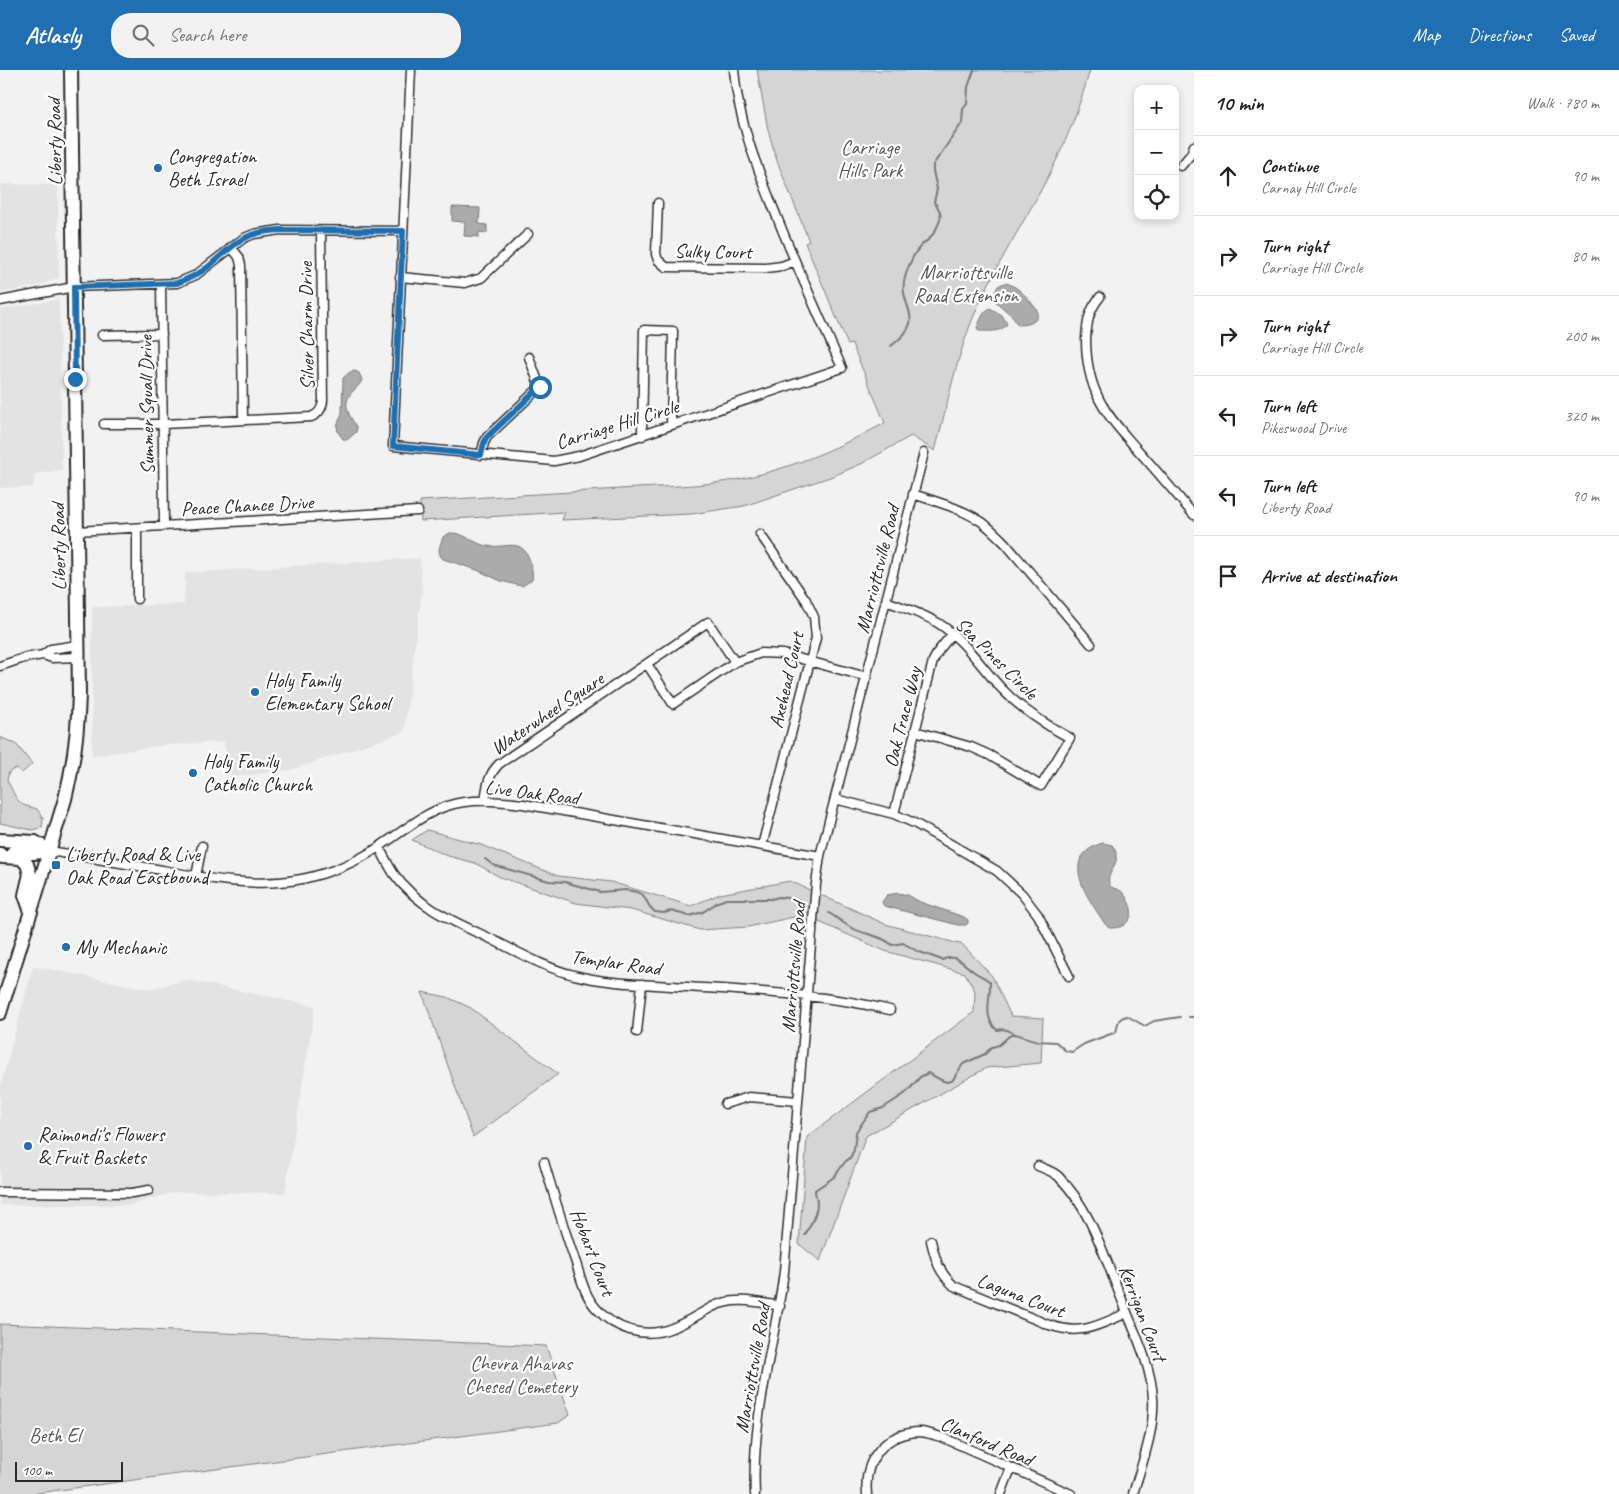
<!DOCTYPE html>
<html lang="en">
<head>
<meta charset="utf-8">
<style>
	body { margin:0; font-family:Caveat,sans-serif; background:#f2f2f2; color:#222 }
	.controls { position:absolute; right:15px; top:15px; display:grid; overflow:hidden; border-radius:10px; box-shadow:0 2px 8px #0003 }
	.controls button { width:45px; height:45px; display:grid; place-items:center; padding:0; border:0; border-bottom:1px solid #e0e0e0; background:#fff; color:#222; font:25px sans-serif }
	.scale { position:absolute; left:15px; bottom:12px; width:108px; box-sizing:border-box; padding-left:5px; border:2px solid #2b2b2b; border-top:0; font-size:14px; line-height:18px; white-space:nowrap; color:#2b2b2b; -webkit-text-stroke:4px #fff; paint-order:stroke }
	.stop { position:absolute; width:15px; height:15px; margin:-11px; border:4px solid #1f6fb2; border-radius:50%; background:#fff }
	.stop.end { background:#1f6fb2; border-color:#fff; box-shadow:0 1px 5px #0008 }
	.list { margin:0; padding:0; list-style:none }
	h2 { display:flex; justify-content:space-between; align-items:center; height:65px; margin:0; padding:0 20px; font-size:21px }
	h2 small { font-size:16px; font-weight:400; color:#767676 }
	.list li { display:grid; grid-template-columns:32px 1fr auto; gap:15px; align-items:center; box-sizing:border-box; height:80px; padding:0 20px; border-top:1px solid #e0e0e0 }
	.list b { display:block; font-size:19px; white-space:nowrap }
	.list p { margin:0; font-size:16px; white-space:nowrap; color:#767676 }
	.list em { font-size:16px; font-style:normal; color:#767676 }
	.icon { flex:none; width:28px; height:28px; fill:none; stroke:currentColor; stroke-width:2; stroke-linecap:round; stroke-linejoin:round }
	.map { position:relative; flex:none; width:1194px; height:1424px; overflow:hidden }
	header { display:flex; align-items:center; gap:30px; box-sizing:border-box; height:70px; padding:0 25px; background:#1f6fb2; color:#fff }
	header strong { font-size:24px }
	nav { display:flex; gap:28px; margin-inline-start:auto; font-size:18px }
	.search { width:350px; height:45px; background:#f2f2f2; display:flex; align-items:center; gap:12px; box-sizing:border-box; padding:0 18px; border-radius:20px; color:#767676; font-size:19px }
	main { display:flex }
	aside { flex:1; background:#fff }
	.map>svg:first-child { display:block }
	.built { fill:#e3e3e3 }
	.green { fill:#d5d5d5; stroke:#808080 }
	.water { fill:#ababab; stroke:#787878 }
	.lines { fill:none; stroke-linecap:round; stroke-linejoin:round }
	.stream { stroke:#787878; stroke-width:2 }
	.minor-casing { stroke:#2b2b2b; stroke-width:11 }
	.primary-casing { stroke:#2b2b2b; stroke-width:16 }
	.minor { stroke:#fff; stroke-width:8 }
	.primary { stroke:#fff; stroke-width:12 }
	.route { stroke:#1f6fb2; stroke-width:6 }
	.poi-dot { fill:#1f6fb2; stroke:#fff; stroke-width:2 }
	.labels { text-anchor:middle; stroke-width:4.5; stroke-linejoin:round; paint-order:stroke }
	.street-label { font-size:20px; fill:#2b2b2b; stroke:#fff }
	.park-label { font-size:20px; fill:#565656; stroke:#fff }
	.poi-label { font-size:20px; fill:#2b2b2b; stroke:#fff; text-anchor:start }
</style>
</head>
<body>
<header>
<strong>Atlasly</strong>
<div class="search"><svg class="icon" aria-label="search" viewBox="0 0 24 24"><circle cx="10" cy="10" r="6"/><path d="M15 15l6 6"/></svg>Search here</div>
<nav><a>Map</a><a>Directions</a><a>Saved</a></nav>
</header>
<main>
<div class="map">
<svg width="1194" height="1424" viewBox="0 0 1194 1424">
	<rect width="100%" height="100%" fill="#f2f2f2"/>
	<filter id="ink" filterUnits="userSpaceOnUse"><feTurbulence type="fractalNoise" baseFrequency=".02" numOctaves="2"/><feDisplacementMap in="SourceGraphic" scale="10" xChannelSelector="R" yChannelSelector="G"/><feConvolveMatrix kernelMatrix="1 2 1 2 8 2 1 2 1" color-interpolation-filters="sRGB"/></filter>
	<g filter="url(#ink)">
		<path class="built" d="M0 114 58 115 59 208 36 216 0 223Z
			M59 229 62 400 35 404 33 417 0 418V240Z
			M420 488 422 521 404 662 291 700 231 707 224 672 164 675 92 686V537L184 534 185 503Z
			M33 896 148 919 187 910 315 936 285 1123 175 1122 131 1135H0V1018Z"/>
		<path class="green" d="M757 0H1090C1081 31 1071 60 1057 89 1033 139 1001 185 978 236 957 283 948 332 935 381L911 366 861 394 833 406 744 436 691 444 562 450 565 442 421 451 420 431C487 427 554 423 620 419 662 416 703 417 745 408 795 397 840 377 885 353L852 274 848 275 805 173 809 171 777 91 768 60Z
			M0 667 16 674 32 694 22 703 16 698 9 702 7 710 16 728 23 735 37 739 43 748 42 758 32 760 0 753Z
			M427 760 481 775 558 806 611 812 691 836 720 824 790 811 885 854 963 875 992 906 1011 946 1043 948 1041 993 986 998 866 1066 820 1191 799 1174 807 1067 974 942 975 921 965 903 885 881 803 845 748 857 700 860 631 840 576 833 500 807 475 793 448 786 412 770Z
			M422 922 447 927 471 938 558 1004 473 1067Z
			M0 1254 546 1276 570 1345 558 1353 30 1424H0Z"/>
		<path class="water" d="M452 137 480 138 479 154 487 155V163L479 162V167L464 166 465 152 452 151Z
			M1004 213C1016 213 1032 232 1038 242 1038 253 1028 255 1018 255L1012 246 994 230 993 226 998 216Z
			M990 238 1002 245 1007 254C1001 263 989 261 979 261L977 258C980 251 983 241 990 238Z
			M355 301 359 303 362 310C360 315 356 318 352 322 341 335 350 346 357 358L356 362 347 370 343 369 338 362 337 356 342 343 343 308 350 302Z
			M450 463C464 462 474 474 487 476 505 479 522 466 530 491 532 497 533 504 532 510L522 516 517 515 501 511 477 500 443 489C436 482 440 476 443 467Z
			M1103 773 1112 775C1125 791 1106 801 1109 813 1110 819 1116 818 1121 821 1124 823 1126 827 1128 831 1133 840 1133 848 1124 855 1119 858 1115 858 1109 858L1105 854C1089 829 1056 787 1103 773Z
			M898 823 908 825 920 832 964 847 968 850V853L966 855H958L884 836 882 832 887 825Z"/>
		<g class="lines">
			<path class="stream" d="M891 276C932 246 894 237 906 204 909 195 913 184 920 177 922 174 926 172 929 169 934 164 943 149 940 142 939 138 936 135 934 132L937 119 933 101V95L962 53 963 39 967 34 968 17 974 0
				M485 789 493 795 549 811 565 812 600 822 626 820 637 822 643 825 650 837 655 842 664 843 671 841 689 846 703 842 718 832 726 829H771L779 827 794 829 801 831
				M829 843C836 847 843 853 850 857 863 865 880 864 892 875L903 873 917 881 942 890C957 883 962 893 973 901 979 906 985 907 990 912 991 929 982 947 997 960 1005 958 1008 960 1014 964
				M1189 947H1194
				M805 1165C810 1156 817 1144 817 1133 817 1129 815 1124 815 1120L834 1107 845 1092 850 1088 854 1080 856 1062 870 1042 883 1038 903 1025 909 1020 920 1007 928 1003C935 1006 939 1010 946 1012L952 1011 963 994 985 984 992 977 999 975 1009 966 1015 964 1038 971 1056 972 1066 981 1072 982 1084 974 1116 962C1119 953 1116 949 1127 946L1145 956 1154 951 1180 947"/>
			<g class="minor-casing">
				<path id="minor" d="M411 0 393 376 554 391 579 386 842 298C820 248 797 198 777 147 758 100 738 51 734 0
					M1181 96 1191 84 1194 76
					M658 133 656 184 658 190 666 197 766 198 782 196 795 191
					M231 177 239 187 241 195 243 350
					M400 207 465 213 481 208 528 164
					M161 214 164 456
					M1100 227C1089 240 1087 252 1086 269 1086 290 1090 311 1099 329 1108 347 1123 363 1136 378 1156 400 1175 423 1194 445
					M0 231 74 217 177 213 196 205 244 168 254 164 280 160 403 161
					M102 265 162 264
					M104 354H163L311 347C319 344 322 339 323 331L321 161
					M642 366 644 260 673 261 671 355
					M481 385 484 373 487 367 540 317 529 287
					M913 424C937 432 961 438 982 452 990 458 998 466 1005 473L1091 574
					M137 458V529
					M77 461 418 441
					M760 464 806 530 814 547 816 568 762 776
					M886 531C904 538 922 543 938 553 965 570 981 597 1002 619 1022 640 1045 654 1070 668L1041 716 989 685 971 677 915 661
					M43 585 52 588 78 587
					M647 594 673 634 735 592 761 583 783 584 867 607
					M0 596 24 588 43 585 51 579 78 575
					M835 729 894 744 916 754 997 801 1022 824 1038 845 1069 906
					M485 731C487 716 488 705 499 694L708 552 735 592
					M894 744 933 591 939 580 952 564
					M379 777C384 786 388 795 394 804 417 836 452 851 487 867 512 879 547 899 574 905 605 913 639 914 672 916 745 921 819 923 890 940
					M50 781C87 787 125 794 162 800 209 809 255 818 302 809 330 803 355 793 379 777 401 763 422 744 447 736 472 728 498 731 523 734L820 786
					M196 806 202 776
					M637 962 642 914
					M725 1034 749 1027 798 1031
					M544 1092C554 1126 564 1160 576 1193 581 1209 585 1226 596 1238 615 1260 645 1269 672 1258 686 1253 699 1244 712 1237 734 1226 757 1232 780 1236
					M1038 1096C1045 1099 1052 1101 1058 1106 1091 1138 1105 1189 1122 1230 1134 1261 1151 1294 1153 1328 1155 1361 1142 1393 1133 1424
					M0 1122 132 1123 149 1120
					M931 1171C936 1191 938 1201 954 1216L1049 1255C1082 1266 1096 1256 1127 1243
					M755 1424C751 1349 774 1276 784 1202L816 814 820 786 924 383
					M867 1424C863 1389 886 1362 921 1362 929 1363 937 1366 944 1368L1071 1424
					M1001 1424 1011 1398"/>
			</g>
			<g class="primary-casing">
				<path id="primary" d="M0 770 35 772 50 781
					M13 782 33 783 50 781
					M0 784 2 787 21 788 27 794 30 804 25 825 31 842
					M0 943 65 729C74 694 78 660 79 624L71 0"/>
			</g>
			<use href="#minor" class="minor"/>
			<use href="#primary" class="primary"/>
		</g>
	</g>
	<g class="lines" filter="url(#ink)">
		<path class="route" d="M75 309 74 217 177 213C188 209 199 204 208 197 220 187 231 175 245 168 256 162 268 161 280 160L403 161 393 376 481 385 484 373 487 367 540 317"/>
	</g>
	<g class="poi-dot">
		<circle cx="158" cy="98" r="5"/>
		<circle cx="255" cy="622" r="5"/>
		<circle cx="193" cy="703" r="5"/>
		<rect x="51" y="790" width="10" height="10" rx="2.5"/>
		<circle cx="66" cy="877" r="5"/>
		<circle cx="28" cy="1076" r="5"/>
	</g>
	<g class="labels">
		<g class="street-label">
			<text transform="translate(54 72) rotate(-91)" y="7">Liberty Road</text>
			<text transform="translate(713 181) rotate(1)" y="7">Sulky Court</text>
			<text transform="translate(306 256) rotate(-91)" y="7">Silver Charm Drive</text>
			<text transform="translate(146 335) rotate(-91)" y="7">Summer Squall Drive</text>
			<text transform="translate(617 354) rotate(-17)" y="7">Carriage Hill Circle</text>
			<text transform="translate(247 435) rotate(-3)" y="7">Peace Chance Drive</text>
			<text transform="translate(58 477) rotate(-91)" y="7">Liberty Road</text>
			<text transform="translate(877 499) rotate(-76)" y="7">Marriottsville Road</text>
			<text transform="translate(997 588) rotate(45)" y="7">Sea Pines Circle</text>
			<text transform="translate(786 610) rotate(-77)" y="7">Axehead Court</text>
			<text transform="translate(547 643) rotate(-34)" y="7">Waterwheel Square</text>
			<text transform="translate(902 647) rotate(-76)" y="7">Oak Trace Way</text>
			<text transform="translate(532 722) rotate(7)" y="7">Live Oak Road</text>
			<text transform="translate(616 892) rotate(8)" y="7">Templar Road</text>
			<text transform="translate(793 897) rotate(-85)" y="7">Marriottsville Road</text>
			<text transform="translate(593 1182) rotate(69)" y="7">Hobart Court</text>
			<text transform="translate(1021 1225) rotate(21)" y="7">Laguna Court</text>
			<text transform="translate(1143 1243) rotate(69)" y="7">Kerrigan Court</text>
			<text transform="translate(752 1298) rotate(-80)" y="7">Marriottsville Road</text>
			<text transform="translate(987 1371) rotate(23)" y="7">Clanford Road</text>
		</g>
		<g class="park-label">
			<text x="870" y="84">Carriage<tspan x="870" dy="23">Hills Park</tspan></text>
			<text x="966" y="209">Marriottsville<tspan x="966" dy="23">Road Extension</tspan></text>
			<text x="521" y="1300">Chevra Ahavas<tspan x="521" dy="23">Chesed Cemetery</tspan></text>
			<text x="55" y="1372">Beth El</text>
		</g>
		<g class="poi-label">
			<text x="168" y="93">Congregation<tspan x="168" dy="23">Beth Israel</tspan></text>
			<text x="265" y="617">Holy Family<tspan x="265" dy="23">Elementary School</tspan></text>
			<text x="203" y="698">Holy Family<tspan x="203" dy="23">Catholic Church</tspan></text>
			<text x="66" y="791">Liberty Road &amp; Live<tspan x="66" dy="23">Oak Road Eastbound</tspan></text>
			<text x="76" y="884">My Mechanic</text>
			<text x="38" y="1071">Raimondi's Flowers<tspan x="38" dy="23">&amp; Fruit Baskets</tspan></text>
		</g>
	</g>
</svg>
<div class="controls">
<button>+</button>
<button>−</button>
<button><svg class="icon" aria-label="locate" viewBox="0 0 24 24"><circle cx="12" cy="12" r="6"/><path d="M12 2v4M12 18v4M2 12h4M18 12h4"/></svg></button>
</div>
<div class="scale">100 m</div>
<div class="stop" style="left:540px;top:317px"></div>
<div class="stop end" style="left:75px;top:309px"></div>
</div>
<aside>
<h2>10 min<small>Walk · 780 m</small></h2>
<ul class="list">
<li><svg class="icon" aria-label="ahead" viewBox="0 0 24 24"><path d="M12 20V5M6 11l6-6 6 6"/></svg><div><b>Continue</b><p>Carnay Hill Circle</p></div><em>90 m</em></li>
<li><svg class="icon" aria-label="right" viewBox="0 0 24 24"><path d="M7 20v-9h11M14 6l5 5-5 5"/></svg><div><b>Turn right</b><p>Carriage Hill Circle</p></div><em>80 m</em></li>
<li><svg class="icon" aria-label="right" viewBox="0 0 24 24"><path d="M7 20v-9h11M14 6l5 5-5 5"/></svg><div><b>Turn right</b><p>Carriage Hill Circle</p></div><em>200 m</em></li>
<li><svg class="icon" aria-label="left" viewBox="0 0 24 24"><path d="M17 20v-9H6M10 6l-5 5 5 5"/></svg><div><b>Turn left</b><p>Pikeswood Drive</p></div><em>320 m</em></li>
<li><svg class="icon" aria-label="left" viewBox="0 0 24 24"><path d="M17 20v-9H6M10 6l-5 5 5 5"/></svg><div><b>Turn left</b><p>Liberty Road</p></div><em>90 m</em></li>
<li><svg class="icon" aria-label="arrive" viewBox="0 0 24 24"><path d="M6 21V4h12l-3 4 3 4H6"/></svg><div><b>Arrive at destination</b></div></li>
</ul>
</aside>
</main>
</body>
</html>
